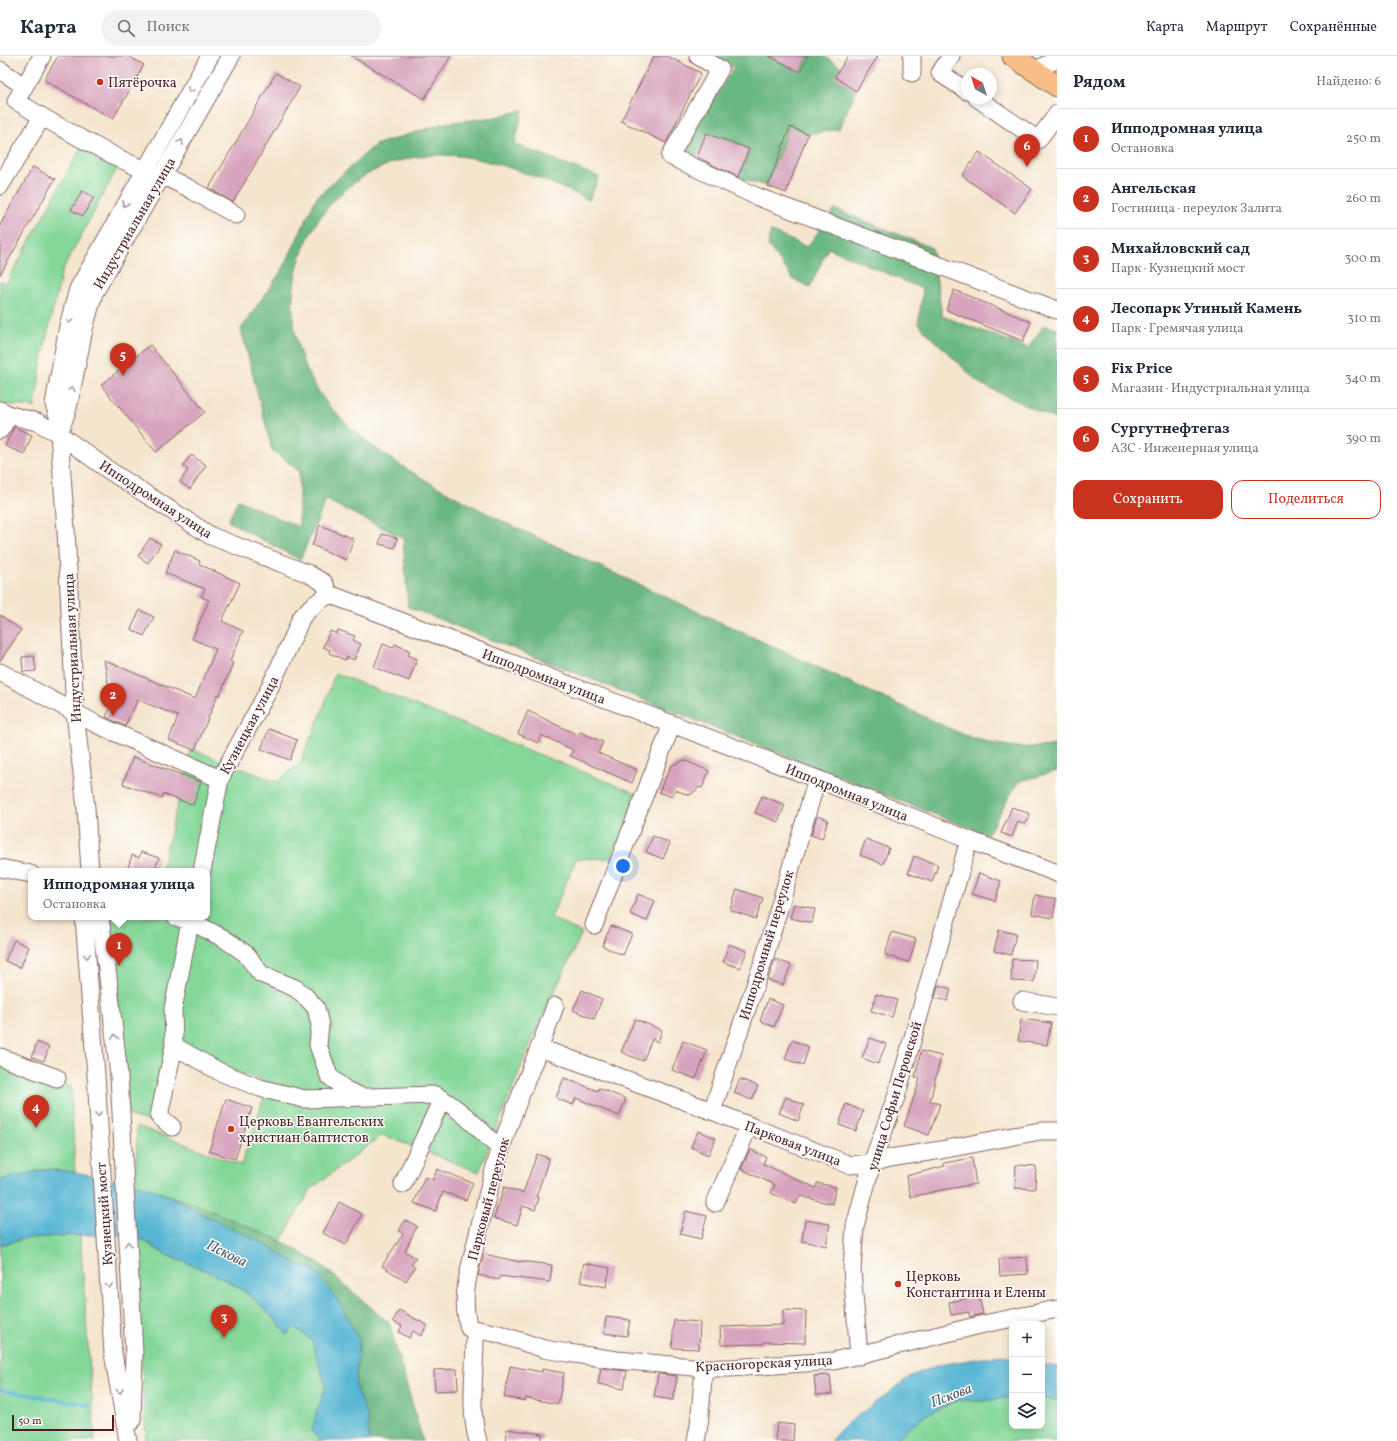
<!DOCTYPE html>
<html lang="ru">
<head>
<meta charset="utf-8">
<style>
	body { margin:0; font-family:Vollkorn,serif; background:#f2f2f3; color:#1f2937 }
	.controls { position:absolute; right:12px; bottom:12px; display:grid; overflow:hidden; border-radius:8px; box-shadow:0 2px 10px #0003 }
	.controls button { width:36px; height:36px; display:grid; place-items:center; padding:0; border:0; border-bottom:1px solid #e0e1e3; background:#fff; color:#1f2937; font:20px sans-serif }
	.compass { position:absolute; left:961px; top:12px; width:36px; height:36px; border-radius:50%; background:#fff; box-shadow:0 2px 10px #0003; rotate:321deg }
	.scale { position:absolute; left:12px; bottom:10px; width:102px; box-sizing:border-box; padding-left:4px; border:2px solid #4a1f2b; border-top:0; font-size:11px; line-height:14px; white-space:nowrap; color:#4a1f2b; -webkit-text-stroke:3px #fdfcf7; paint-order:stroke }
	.you { position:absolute; left:623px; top:810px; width:14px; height:14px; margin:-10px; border:3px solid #fff; border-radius:50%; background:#1a73e8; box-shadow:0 0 0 6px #1a73e833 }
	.badge { display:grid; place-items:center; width:26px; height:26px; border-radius:50%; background:#c8321e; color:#fff; font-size:13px; font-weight:700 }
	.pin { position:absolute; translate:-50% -33px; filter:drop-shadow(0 1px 2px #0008) }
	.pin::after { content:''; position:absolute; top:21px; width:14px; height:12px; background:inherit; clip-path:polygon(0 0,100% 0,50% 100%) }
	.popup { position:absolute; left:28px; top:812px; width:182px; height:52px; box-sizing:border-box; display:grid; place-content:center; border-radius:8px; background:#fff; filter:drop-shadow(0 1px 3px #0005); font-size:13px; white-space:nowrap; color:#747a83 }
	.popup b { font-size:15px; color:#1f2937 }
	.popup::after { content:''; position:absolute; left:50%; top:100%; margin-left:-8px; border:8px solid transparent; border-top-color:#fff }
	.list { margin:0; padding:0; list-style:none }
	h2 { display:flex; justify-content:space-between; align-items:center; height:52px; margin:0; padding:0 16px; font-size:17px }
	h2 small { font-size:13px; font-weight:400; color:#747a83 }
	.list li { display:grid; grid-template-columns:26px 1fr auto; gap:12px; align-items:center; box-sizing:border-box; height:60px; padding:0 16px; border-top:1px solid #e0e1e3 }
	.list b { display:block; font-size:15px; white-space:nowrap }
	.list p { margin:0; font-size:13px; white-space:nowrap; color:#747a83 }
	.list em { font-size:13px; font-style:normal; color:#747a83 }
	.actions { display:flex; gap:8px; padding:12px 16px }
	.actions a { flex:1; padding:9px 0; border:1px solid #c8321e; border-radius:12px; text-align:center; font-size:14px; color:#c8321e }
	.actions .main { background:#c8321e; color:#fff }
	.icon { flex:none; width:22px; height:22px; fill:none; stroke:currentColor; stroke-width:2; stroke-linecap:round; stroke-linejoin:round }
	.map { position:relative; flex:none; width:1057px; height:1385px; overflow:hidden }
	header { display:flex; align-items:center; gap:24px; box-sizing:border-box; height:56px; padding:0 20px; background:#fff; border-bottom:1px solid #e0e1e3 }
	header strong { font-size:19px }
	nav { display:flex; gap:22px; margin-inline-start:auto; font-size:14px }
	.search { width:280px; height:36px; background:#f2f2f3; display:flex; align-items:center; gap:10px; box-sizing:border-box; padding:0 14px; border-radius:22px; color:#747a83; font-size:15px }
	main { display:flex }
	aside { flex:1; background:#fff }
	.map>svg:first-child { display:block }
	.green { fill:#84d799; stroke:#677b62 }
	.forest { fill:#6bb881; stroke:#5a6c56 }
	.water { fill:#55b5d3; stroke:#506a7f }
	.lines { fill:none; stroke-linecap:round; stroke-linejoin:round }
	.stream { stroke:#55b5d3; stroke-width:4 }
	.building { fill:#d7a4be }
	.minor-casing { stroke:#866464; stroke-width:19 }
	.major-casing { stroke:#866464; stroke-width:23 }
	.minor { stroke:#fff; stroke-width:17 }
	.major { stroke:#f7be88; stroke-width:21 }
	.oneway { stroke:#ae9aa0 }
	.poi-dot { fill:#c8321e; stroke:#fdfcf7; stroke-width:1.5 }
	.labels { text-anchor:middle; stroke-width:3; stroke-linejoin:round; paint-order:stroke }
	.poi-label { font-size:14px; fill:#4a1f2b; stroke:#fdfcf7; text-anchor:start }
	.street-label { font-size:14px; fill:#4a1f2b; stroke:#fdfcf7 }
	.water-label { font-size:15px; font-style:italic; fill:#4e5b6e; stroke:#fdfcf7 }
</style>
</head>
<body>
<header>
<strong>Карта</strong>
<div class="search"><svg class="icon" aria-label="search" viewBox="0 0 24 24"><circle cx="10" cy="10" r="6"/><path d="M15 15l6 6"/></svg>Поиск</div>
<nav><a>Карта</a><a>Маршрут</a><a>Сохранённые</a></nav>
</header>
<main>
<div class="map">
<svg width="1057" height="1385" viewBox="0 0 1057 1385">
	<rect width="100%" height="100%" fill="#fdfcf7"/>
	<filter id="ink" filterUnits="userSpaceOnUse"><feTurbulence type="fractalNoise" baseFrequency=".025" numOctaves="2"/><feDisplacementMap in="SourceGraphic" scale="8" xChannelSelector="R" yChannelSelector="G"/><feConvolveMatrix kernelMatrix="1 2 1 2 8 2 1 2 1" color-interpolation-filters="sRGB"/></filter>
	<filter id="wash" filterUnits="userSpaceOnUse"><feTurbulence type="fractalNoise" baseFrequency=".012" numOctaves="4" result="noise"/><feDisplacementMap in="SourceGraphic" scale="16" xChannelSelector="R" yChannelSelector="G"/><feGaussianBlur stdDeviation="0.9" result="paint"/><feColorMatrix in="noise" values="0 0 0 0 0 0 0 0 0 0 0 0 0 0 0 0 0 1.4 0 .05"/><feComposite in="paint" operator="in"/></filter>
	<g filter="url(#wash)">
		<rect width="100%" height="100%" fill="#f5e5cd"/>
		<path class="green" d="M83 88 118 111 62 215 42 302 35 351 3 348 0 346V225L6 228Z
			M335 617 638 738 611 802 576 803 551 862 582 877 533 981 479 1116 382 1079 311 1133 281 1185C245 1170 209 1154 171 1141 159 1137 149 1130 136 1130L137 1070 241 1109 269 1027 165 992 152 1066 129 1060 108 861H207V815H161L191 693 277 726 300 707 323 653Z
			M0 1005 71 1031 75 1116 46 1113 0 1124Z
			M80 1179 95 1385H0V1189L27 1182Z
			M135 1179C146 1186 157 1194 169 1200 181 1206 194 1209 206 1214 240 1230 264 1248 287 1279L294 1271 303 1277 312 1285 326 1331 317 1355 312 1375 320 1385H146Z
			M1012 1341V1370H1042V1342L1057 1345V1385H893L927 1358 958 1344 982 1345Z"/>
		<path class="forest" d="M714 0H769L800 16 808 0H823L841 11 835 21 856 35 839 73 808 78 789 72 767 130 738 122 749 93 706 78 695 106 679 99 734 11Z
			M523 54 515 88 599 121 589 144C547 124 482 97 436 99 314 104 253 241 321 339 360 395 445 435 504 466L964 679C997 690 1023 694 1057 689V715L1018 726 987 779 408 551 403 482 326 444 300 504 228 465 238 444 299 471V415L272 394 241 273 284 211 316 142 375 89 445 67 496 61Z
			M835 153 932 192 942 260 1028 292 1044 269 1057 273V364L979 327 918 268 923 233 828 192 810 231 793 223 768 189 770 175 807 191Z
			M170 1140 198 1149 281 1185 319 1207 389 1267 423 1385H369L368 1363 355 1330 359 1284 330 1236 313 1212 297 1208 261 1186 202 1158Z"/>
		<path class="water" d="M46 1113 75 1116 144 1130 170 1140 202 1158 261 1186 297 1208 313 1212 341 1249 359 1284 355 1330 368 1363 369 1385H320L312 1375 317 1355 326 1331 312 1285 303 1277 294 1271 287 1279 276 1264 251 1240 233 1228 205 1214 169 1200 135 1179H80L27 1182 0 1189V1124Z
			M1001 1299 1012 1301V1341L982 1345 958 1344 927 1358 893 1385H830L844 1370 911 1320 938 1309Z
			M1042 1308 1057 1311V1345L1042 1342Z"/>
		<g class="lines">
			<path class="stream" d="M0 1334 89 1349"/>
		</g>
		<g id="blocks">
			<path class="building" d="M58 0H128L144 9 113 63 44 24Z
				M351 0H451L424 43Z
				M654 0H667L701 17 666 87 621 65Z
				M769 0H808L800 16Z
				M848 0H878L856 35 835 21Z
				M276 17 300 31 233 146 209 132Z
				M790 71 808 78 786 137 768 130Z
				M706 77 749 93 738 121 697 101Z
				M979 96 1032 133 1015 157 962 120Z
				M33 111 55 123 0 219V169Z
				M82 135 94 141 83 160 71 154Z
				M954 234 1031 266 1023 285 946 254Z
				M150 289 205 356 156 396 101 329Z
				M14 371 32 379 24 398 5 390Z
				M191 399 206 409 190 433 180 426 188 414 183 410Z
				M320 469 354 483 346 504 312 489Z
				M382 478 397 482 395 492 379 488Z
				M150 482 161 488 148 507 138 500Z
				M175 494 200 505 199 508 240 527 222 565 243 575 230 605 233 607 220 639 218 638 195 694 169 684 178 660 138 644 125 670 106 661 112 649 104 604 195 643 216 593 192 583 209 544 201 541 205 533 165 517Z
				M140 554 154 561 144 580 131 573Z
				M0 559 21 574 0 605Z
				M338 574 355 580 353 584 361 588 354 604 347 601 345 604 329 597 330 594 323 591 330 575 337 578Z
				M383 588 393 592 395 588 410 595 408 599 417 603 409 625 374 611Z
				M34 600 36 615 23 616 22 601Z
				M528 655 578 679 580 676 603 686 598 697 637 714 632 727 570 700 573 694 541 679 538 687 518 678Z
				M269 673 297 684 290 704 261 693Z
				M133 701 201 726 193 749 163 738 162 742 123 728Z
				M684 704 709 715 702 732 699 731 692 738 689 739 675 734 672 741 659 736 671 710Z
				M762 740 785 749 778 766 755 757Z
				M1012 751 1030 758 1025 768 1018 765 1012 781 1001 777Z
				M817 760 828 764 822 783 811 779Z
				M653 780 670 787 663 803 646 796Z
				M866 783 889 792 883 808 860 799Z
				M141 796 159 802 154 815H127L132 799 139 802Z
				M914 800 938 809 932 826 908 817Z
				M979 817 1001 825 995 845 972 838Z
				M737 833 763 842 756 863 730 854Z
				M638 838 655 845 647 865 630 858Z
				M1035 839 1056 843 1053 862 1032 858Z
				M794 848 815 853 812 867 790 862Z
				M611 870 632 878 623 899 602 890Z
				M999 874 1016 878 1011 899 994 895Z
				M892 876 916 883 909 906 885 899Z
				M14 884 29 891 20 912 5 905Z
				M729 888 747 895 740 912 723 906Z
				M775 903 791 909 783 929 768 924Z
				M1012 903 1036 904 1034 926 1011 925Z
				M938 929 951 933 948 945 935 942Z
				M582 934 602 943 594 963 573 954Z
				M876 938 897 944 892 961 871 955Z
				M768 943 783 949 774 971 760 965Z
				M635 963 662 974 658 986 652 983 643 1005 621 996Z
				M1021 963 1051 967 1047 989 1018 985Z
				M870 982 886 988 878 1008 862 1002Z
				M792 984 809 991 803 1009 785 1003Z
				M683 985 707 994 696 1023 672 1014Z
				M37 986 49 991 44 1005 32 1001Z
				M921 995 941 1000 930 1045 940 1048 929 1079 904 1070 920 1023 915 1021Z
				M564 1022 598 1035 599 1032 626 1043 619 1060 576 1042 573 1049 556 1042Z
				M740 1023 758 1030 752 1044 734 1037Z
				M786 1041 804 1049 798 1065 779 1057Z
				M226 1043 252 1052 235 1103 209 1095Z
				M846 1048 863 1055 856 1075 839 1069Z
				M698 1075 716 1082 708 1099 691 1091Z
				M750 1093 766 1101 763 1108 816 1132 817 1127 836 1131 832 1148 800 1140 796 1148 771 1137 775 1129 741 1113Z
				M537 1098 549 1102 536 1141 539 1142 535 1154 523 1150 517 1169 494 1162 504 1131 523 1137Z
				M972 1102 976 1128 942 1134 911 1141 906 1120 945 1110 944 1107Z
				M1016 1109 1036 1110 1035 1133 1015 1132Z
				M437 1113 473 1127 466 1144 443 1136 436 1155 414 1147 425 1121 433 1124Z
				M339 1146 362 1158 346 1189 323 1177Z
				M686 1155 707 1160 701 1183 680 1178Z
				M405 1164 417 1170 405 1195 416 1202 411 1209 415 1211 406 1225 382 1210 403 1178 399 1175Z
				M805 1164 830 1168 826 1190 802 1185Z
				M484 1198 520 1206V1205L552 1209 550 1226 500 1220 499 1224 478 1219Z
				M1027 1201 1028 1218 1000 1220 999 1203Z
				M584 1207 610 1212 606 1231 580 1226Z
				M979 1240 983 1258 970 1261 969 1256 951 1259 949 1246Z
				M399 1254 427 1269 421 1280 413 1275 409 1282 399 1276 402 1270 393 1265Z
				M783 1254 806 1255 805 1287 764 1286V1288L721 1289 720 1271 783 1269Z
				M606 1261 630 1264 627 1280 604 1277Z
				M674 1264 700 1266 699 1293 672 1292Z
				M510 1310 542 1316V1313L564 1317 558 1348 526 1342 525 1345 504 1341Z
				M601 1312 627 1315 624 1333 598 1328Z
				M457 1313 458 1334 435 1335 434 1314Z
				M658 1318 677 1320 673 1344 654 1341Z
				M830 1319 832 1338 816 1339 814 1320Z
				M777 1367 794 1369 793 1385H775Z
				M507 1373 542 1378V1385H505Z"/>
		</g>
	</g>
	<g filter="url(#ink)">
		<use href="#blocks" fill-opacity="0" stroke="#866464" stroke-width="1"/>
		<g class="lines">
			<g class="minor-casing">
				<path id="minor" d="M42 0 16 45C57 70 100 94 144 114
					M698 0 720 13 670 100 758 141 1057 254
					M951 0 940 17 967 35
					M0 14 24 30
					M1034 15 1057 3
					M912 17V0
					M977 42 1038 84 1057 58
					M162 119 188 132 236 159
					M0 130 42 61
					M0 354 10 359 37 366 59 378 110 415 211 480 309 518 324 527 329 538 817 723 969 784 1057 817
					M61 370 54 348 68 270 78 233 210 0
					M0 374 10 359
					M0 616 96 668 220 723
					M0 812 31 818
					M90 815 86 752 75 657 66 474 59 378 68 352 84 273 94 237 231 0
					M202 815 220 723 268 635 295 577 301 562 311 551 329 538
					M84 861 96 1019 113 1297 128 1385
					M100 861 108 921 119 1020 134 1297 132 1365
					M176 861 190 865 223 882 245 897 261 918 295 932 304 939 316 952 320 969 318 989 329 1020 346 1034 362 1041
					M594 869 672 668
					M1022 945 1057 951
					M555 950C538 998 517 1044 501 1092 490 1123 484 1154 476 1186 469 1216 460 1241 469 1272L499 1278 544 1293 568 1297 617 1304 704 1312H730L834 1305 984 1268 1057 1253
					M174 990 220 1016 260 1032 304 1043 435 1039C459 1051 481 1075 500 1093
					M540 992 712 1055 850 1109 872 1107 890 1102 941 1094 1040 1075H1057
					M0 1001 57 1022
					M712 1055 764 903 817 723
					M172 1071 159 1060 174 990 173 953 191 861
					M403 1128 442 1043
					M715 1147 749 1070
					M475 1274C476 1308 468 1352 478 1385
					M859 1300 852 1213 855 1170 872 1107 896 1041 969 784
					M696 1385 699 1369 704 1312"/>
			</g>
			<g class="major-casing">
				<path id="major" d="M1013 0 1057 30"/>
			</g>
			<use href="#minor" class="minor"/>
			<use href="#major" class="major"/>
		</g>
		<defs><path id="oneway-chevron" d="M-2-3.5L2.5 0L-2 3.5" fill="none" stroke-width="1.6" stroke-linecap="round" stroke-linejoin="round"/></defs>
		<g class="oneway">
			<use href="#oneway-chevron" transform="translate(190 34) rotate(120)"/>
			<use href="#oneway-chevron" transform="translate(181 86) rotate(-60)"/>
			<use href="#oneway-chevron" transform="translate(125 148) rotate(119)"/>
			<use href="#oneway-chevron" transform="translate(69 265) rotate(104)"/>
			<use href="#oneway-chevron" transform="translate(72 333) rotate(-79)"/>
			<use href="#oneway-chevron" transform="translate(87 900) rotate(85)"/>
			<use href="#oneway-chevron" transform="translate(115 981) rotate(-96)"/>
			<use href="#oneway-chevron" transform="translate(98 1058) rotate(86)"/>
			<use href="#oneway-chevron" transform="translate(128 1188) rotate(-93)"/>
			<use href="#oneway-chevron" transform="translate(109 1230) rotate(86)"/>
			<use href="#oneway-chevron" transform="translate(120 1335) rotate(80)"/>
		</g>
	</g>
	<g class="poi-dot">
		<circle cx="100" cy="26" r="4"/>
		<circle cx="231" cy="1073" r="4"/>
		<circle cx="898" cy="1228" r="4"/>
	</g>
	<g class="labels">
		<g class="poi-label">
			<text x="108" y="31">Пятёрочка</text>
			<text x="239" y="1070">Церковь Евангельских<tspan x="239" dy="16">христиан баптистов</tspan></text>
			<text x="906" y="1225">Церковь<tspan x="906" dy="16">Константина и Елены</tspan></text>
		</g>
		<g class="street-label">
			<text transform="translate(134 167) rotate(-60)" y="5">Индустриальная улица</text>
			<text transform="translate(156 443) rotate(33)" y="5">Ипподромная улица</text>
			<text transform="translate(72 592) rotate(-93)" y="5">Индустриальная улица</text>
			<text transform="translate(544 620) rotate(21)" y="5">Ипподромная улица</text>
			<text transform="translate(249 669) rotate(-62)" y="5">Кузнецкая улица</text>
			<text transform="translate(847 736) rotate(22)" y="5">Ипподромная улица</text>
			<text transform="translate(766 889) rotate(-73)" y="5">Ипподромный переулок</text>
			<text transform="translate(894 1040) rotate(-73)" y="5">улица Софьи Перовской</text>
			<text transform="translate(793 1087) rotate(21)" y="5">Парковая улица</text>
			<text transform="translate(488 1143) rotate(-75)" y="5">Парковый переулок</text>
			<text transform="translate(104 1158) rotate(-94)" y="5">Кузнецкий мост</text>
			<text transform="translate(764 1307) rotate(-3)" y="5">Красногорская улица</text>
		</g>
		<g class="water-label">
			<text transform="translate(227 1197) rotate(26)" y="5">Пскова</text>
			<text transform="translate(951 1339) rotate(-21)" y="5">Пскова</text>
		</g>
	</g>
</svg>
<div class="controls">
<button>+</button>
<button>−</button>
<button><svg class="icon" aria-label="layers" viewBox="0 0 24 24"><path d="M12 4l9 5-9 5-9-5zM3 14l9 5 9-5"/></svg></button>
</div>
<svg class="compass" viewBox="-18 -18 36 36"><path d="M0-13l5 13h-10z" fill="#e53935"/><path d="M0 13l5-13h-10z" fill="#747a83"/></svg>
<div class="scale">50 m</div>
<div class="you"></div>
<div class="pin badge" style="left:119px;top:910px">1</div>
<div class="popup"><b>Ипподромная улица</b>Остановка</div>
<div class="pin badge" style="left:113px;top:660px">2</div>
<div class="pin badge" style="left:224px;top:1282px">3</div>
<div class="pin badge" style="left:36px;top:1072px">4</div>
<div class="pin badge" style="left:123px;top:320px">5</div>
<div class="pin badge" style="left:1027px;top:111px">6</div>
</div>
<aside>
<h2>Рядом<small>Найдено: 6</small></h2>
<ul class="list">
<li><span class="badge">1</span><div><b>Ипподромная улица</b><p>Остановка</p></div><em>250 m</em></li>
<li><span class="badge">2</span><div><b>Ангельская</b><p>Гостиница · переулок Залита</p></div><em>260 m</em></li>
<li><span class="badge">3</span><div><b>Михайловский сад</b><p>Парк · Кузнецкий мост</p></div><em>300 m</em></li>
<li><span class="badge">4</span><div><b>Лесопарк Утиный Камень</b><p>Парк · Гремячая улица</p></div><em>310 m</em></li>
<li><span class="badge">5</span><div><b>Fix Price</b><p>Магазин · Индустриальная улица</p></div><em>340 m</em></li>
<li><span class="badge">6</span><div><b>Сургутнефтегаз</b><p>АЗС · Инженерная улица</p></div><em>390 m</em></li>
</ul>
<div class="actions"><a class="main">Сохранить</a><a>Поделиться</a></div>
</aside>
</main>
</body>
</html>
